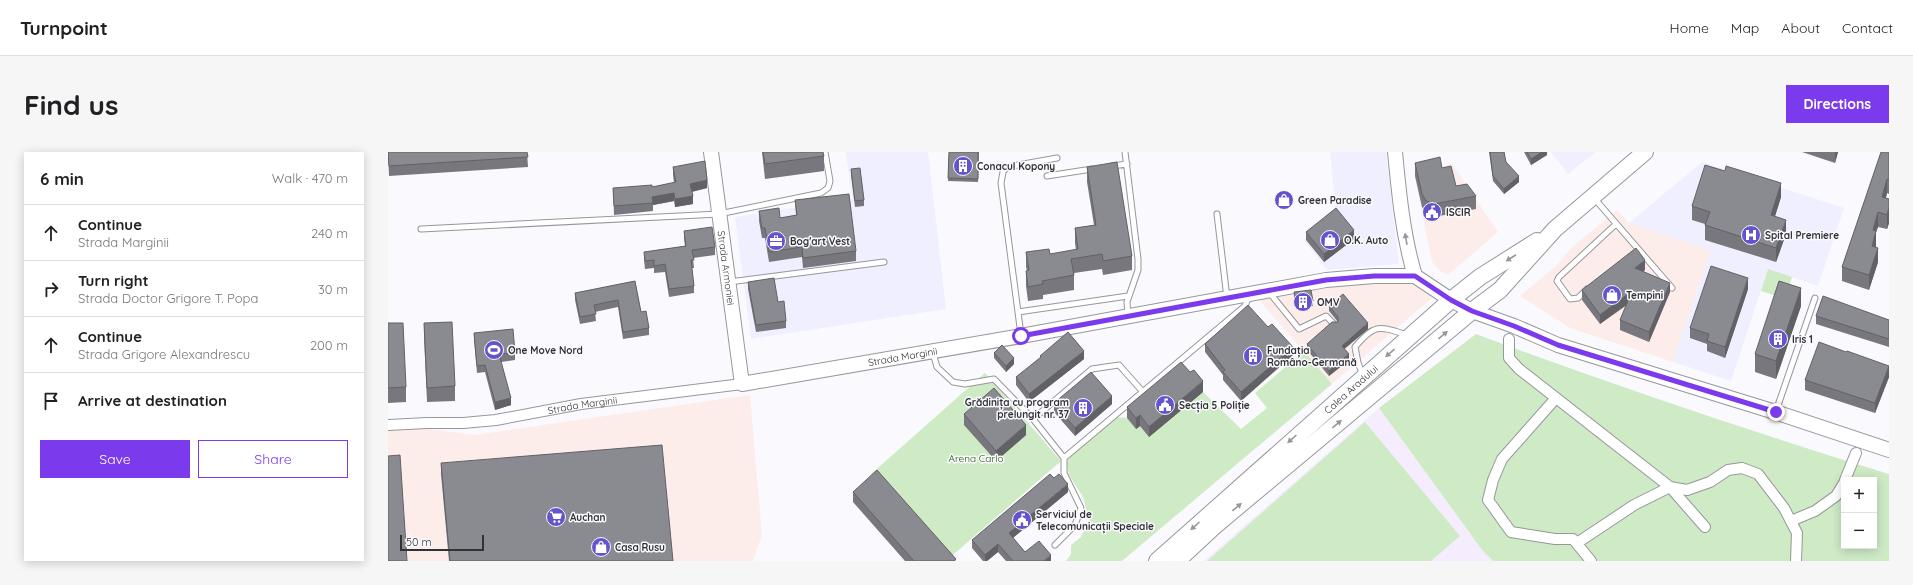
<!DOCTYPE html>
<html lang="en">
<head>
<meta charset="utf-8">
<style>
	body { margin:0; font-family:Quicksand,sans-serif; background:#f6f6f6; color:#202124 }
	.controls { position:absolute; right:12px; bottom:12px; display:grid; overflow:hidden; border-radius:0px; box-shadow:0 2px 10px #0003 }
	.controls button { width:36px; height:36px; display:grid; place-items:center; padding:0; border:0; border-bottom:1px solid #e0e0e0; background:#fff; color:#202124; font:20px sans-serif }
	.scale { position:absolute; left:12px; bottom:10px; width:84px; box-sizing:border-box; padding-left:4px; border:2px solid #313235; border-top:0; font-size:11px; line-height:14px; white-space:nowrap; color:#313235; -webkit-text-stroke:3px #fafafe; paint-order:stroke }
	.stop { position:absolute; width:12px; height:12px; margin:-9px; border:3px solid #7c3aed; border-radius:50%; background:#fff }
	.stop.end { background:#7c3aed; border-color:#fff; box-shadow:0 1px 4px #0008 }
	.list { margin:0; padding:0; list-style:none }
	h2 { display:flex; justify-content:space-between; align-items:center; height:52px; margin:0; padding:0 16px; font-size:17px }
	h2 small { font-size:13px; font-weight:400; color:#757577 }
	.list li { display:grid; grid-template-columns:26px 1fr auto; gap:12px; align-items:center; box-sizing:border-box; height:56px; padding:0 16px; border-top:1px solid #e0e0e0 }
	.list b { display:block; font-size:15px; white-space:nowrap }
	.list p { margin:0; font-size:13px; white-space:nowrap; color:#757577 }
	.list em { font-size:13px; font-style:normal; color:#757577 }
	.actions { display:flex; gap:8px; padding:12px 16px }
	.actions a { flex:1; padding:9px 0; border:1px solid #7c3aed; border-radius:0px; text-align:center; font-size:14px; color:#7c3aed }
	.actions .main { background:#7c3aed; color:#fff }
	.icon { flex:none; width:22px; height:22px; fill:none; stroke:currentColor; stroke-width:2; stroke-linecap:round; stroke-linejoin:round }
	.map { position:relative; flex:none; width:1501px; height:409px; overflow:hidden; border-radius:0px }
	header { display:flex; align-items:center; gap:24px; box-sizing:border-box; height:56px; padding:0 20px; background:#fff; border-bottom:1px solid #e0e0e0 }
	header strong { font-size:19px }
	nav { display:flex; gap:22px; margin-inline-start:auto; font-size:14px }
	.intro { display:flex; align-items:center; justify-content:space-between; box-sizing:border-box; height:96px; padding:0 24px }
	h1 { margin:0; font-size:28px }
	.button { padding:10px 18px; border-radius:0px; background:#7c3aed; color:#fff; font-size:14px; font-weight:700 }
	main { display:flex; gap:24px; padding:0 24px }
	aside { flex:1; background:#fff; border-radius:0px; box-shadow:0 2px 10px #0003 }
	.map>svg:first-child { display:block }
	.commercial { fill:#fdedea }
	.built { fill:#efefff }
	.education { fill:#f5edfe }
	.green { fill:#ceebc6; fill-rule:evenodd }
	.lines { fill:none; stroke-linecap:round; stroke-linejoin:round }
	.lane-casing { stroke:#96969d; stroke-width:7 }
	.street-casing { stroke:#96969d; stroke-width:12 }
	.secondary-casing { stroke:#96969d; stroke-width:16 }
	.primary-casing { stroke:#96969d; stroke-width:18 }
	.lane { stroke:#fff; stroke-width:5 }
	.street { stroke:#fff; stroke-width:10 }
	.secondary { stroke:#fff; stroke-width:14 }
	.primary { stroke:#fff; stroke-width:16 }
	.wall { fill:#77777d }
	.shaded-wall { fill:#616166 }
	.building { fill:#8a8a91; stroke:#616166 }
	.oneway { fill:#98989a }
	.route { stroke:#7c3aed; stroke-width:5 }
	.labels { text-anchor:middle; stroke-width:3; stroke-linejoin:round; paint-order:stroke }
	.poi-label { font-size:10px; font-weight:bold; fill:#313235; stroke:#fafafe; text-anchor:start }
	.street-label { font-size:10px; fill:#313235; stroke:#fafafe }
	.park-label { font-size:10px; fill:#21520e; stroke:#fafafe }
</style>
</head>
<body>
<header>
<strong>Turnpoint</strong>
<nav><a>Home</a><a>Map</a><a>About</a><a>Contact</a></nav>
</header>
<div class="intro"><h1>Find us</h1><a class="button">Directions</a></div>
<main>
<aside>
<h2>6 min<small>Walk · 470 m</small></h2>
<ul class="list">
<li><svg class="icon" aria-label="ahead" viewBox="0 0 24 24"><path d="M12 20V5M6 11l6-6 6 6"/></svg><div><b>Continue</b><p>Strada Marginii</p></div><em>240 m</em></li>
<li><svg class="icon" aria-label="right" viewBox="0 0 24 24"><path d="M7 20v-9h11M14 6l5 5-5 5"/></svg><div><b>Turn right</b><p>Strada Doctor Grigore T. Popa</p></div><em>30 m</em></li>
<li><svg class="icon" aria-label="ahead" viewBox="0 0 24 24"><path d="M12 20V5M6 11l6-6 6 6"/></svg><div><b>Continue</b><p>Strada Grigore Alexandrescu</p></div><em>200 m</em></li>
<li><svg class="icon" aria-label="arrive" viewBox="0 0 24 24"><path d="M6 21V4h12l-3 4 3 4H6"/></svg><div><b>Arrive at destination</b></div></li>
</ul>
<div class="actions"><a class="main">Save</a><a>Share</a></div>
</aside>
<div class="map">
<svg width="1501" height="409" viewBox="0 0 1501 409">
	<rect width="100%" height="100%" fill="#fafafe"/>
	<path class="commercial" d="M1064 12 1110 80 1060 123 1052 119 1044 110 1026 21Z
		M1229 58 1241 71 1323 98 1285 210 1182 176 1132 144 1168 114 1183 96Z
		M965 130 1025 131 1044 146 944 232 871 148 877 145Z
		M362 243 374 383 365 409H0V279L34 276 86 283Z"/>
	<path class="built" d="M458 0H540L558 157 363 187 347 65 464 47Z
		M942 0H998L1011 112 939 118 916 88 948 60Z
		M1163 0H1208L1180 22Z
		M1314 10 1456 56 1430 134 1380 117 1343 229 1285 210 1323 98 1241 71Z"/>
	<path class="education" d="M991 256 1094 398 1105 409H816Z"/>
	<path class="green" d="M1380 117 1404 125 1397 147 1373 139Z
		M1088 182C1224 233 1362 279 1501 322V409H1105L1094 398 991 256ZM1456 328H1486V394H1456Z
		M916 199 944 232 734 409H678L683 402V393L693 385 701 368 695 345 681 323 678 311 683 302 728 265 739 266 748 276 815 240 853 277 879 256 867 241Z
		M597 221 673 309 559 408 483 322Z
		M977 270 1072 384 1043 409H819Z"/>
	<g class="lines">
		<g class="lane-casing">
			<path id="lane" d="M737 0 750 107V118L739 150 740 164
				M724 14 739 12
				M659 24 704 17
				M1206 46 1284 136
				M829 62 839 146
				M33 77 331 62 433 41 440 36 442 29 437 0
				M341 130 496 110
				M1199 137 1190 146 1182 147 1169 129 1171 125 1228 72
				M881 140 911 177 938 164 947 173
				M630 160 740 144
				M633 183 613 31 615 20 619 15 669 6
				M545 201 549 215 565 230 577 232 606 227 645 267 676 306V321L693 356 687 373 667 393
				M975 223 970 211 967 195C987 171 991 174 1019 183
				M1388 259 1427 146
				M645 267 704 217 731 213 755 240
				M676 306 857 154 859 149V143"/>
		</g>
		<g class="street-casing">
			<g id="street">
				<path d="M1121 187V206L1131 217 1282 335 1317 375"/>
				<path d="M1168 246 1114 307 1105 328 1100 348 1123 380 1167 387H1185L1203 409"/>
				<path id="s1" d="M0 273 39 271H75L108 268 193 252 354 232"/>
				<path d="M1457 328 1468 301"/>
				<path d="M1403 369 1427 359 1448 344 1456 331"/>
				<path d="M1189 391 1246 353 1282 335 1299 338 1322 330 1340 318 1354 316 1370 322 1396 356 1409 381 1408 409"/>
			</g>
		</g>
		<g class="secondary-casing">
			<g id="secondary">
				<path id="s2" d="M323 0 354 232 633 184 938 128 986 124H1027"/>
				<path d="M1007 0C1011 42 1015 84 1027 124L1063 148 1084 159 1126 174 1170 193 1387 260 1501 298"/>
			</g>
		</g>
		<g class="primary-casing">
			<g id="primary">
				<path id="s3" d="M769 409 1063 148 1092 125 1149 89"/>
				<path d="M789 409 829 372 1084 159 1112 138 1167 77 1257 0"/>
			</g>
		</g>
		<use href="#lane" class="lane"/>
		<use href="#street" class="street"/>
		<use href="#secondary" class="secondary"/>
		<use href="#primary" class="primary"/>
	</g>
	<path class="wall" d="M0 0H139L140 15 1 24Z
		M374 0H435L436 4V19L377 27Z
		M561 0H591L590 30 560 29Z
		M1101 0H1116L1118 10 1131 30 1116 42 1105 29Z
		M1136 0H1159V3L1143 13Z
		M1414 0H1450L1447 11Z
		M1501 0V42L1499 41 1498 46 1501 47V71L1499 77 1490 75 1488 80V95L1490 110 1481 138 1454 129V115Z
		M1027 11 1054 16 1068 34 1088 44V57L1046 65 1038 61 1034 55 1027 24Z
		M285 15 319 36 304 40 305 52 287 55 286 49 265 53V59L226 63 225 36 264 35 286 31 285 23Z
		M699 15 744 104V118L715 123 714 117 686 121V138L655 143V147L640 149 638 134V119H639L638 115V100L662 102 688 98 687 91V76L706 73 699 30Z
		M463 17 476 48V54L467 55 463 23Z
		M1393 45 1387 64 1398 82 1388 110 1317 88V72L1304 68V54Z
		M407 48 468 99V109L415 116 414 105 381 110 377 86H374L371 69V59L392 66 408 63Z
		M296 79 327 95V103L305 106 306 116H304L306 134V141L281 145 277 120 266 121V116L257 117 256 108V100L297 94 296 87Z
		M918 80 966 87 936 110 918 88Z
		M1257 118 1255 119 1282 140 1261 190 1232 178V168L1239 153 1212 172 1194 148V138Z
		M247 129 253 160 261 176V183L235 187 230 155 207 160 208 169 192 172 187 148V141Z
		M360 130 390 150 398 169V176L368 180 360 137Z
		M1360 137 1337 206 1319 199V192L1302 186V176Z
		M906 140 925 149V154L908 157Z
		M941 154 980 177 956 197 961 208 941 224 919 198V192L950 170 941 159Z
		M1413 154 1388 227 1367 220V202Z
		M1428 164 1501 168V195L1428 172Z
		M0 171 18 235V250L0 251Z
		M36 171 67 234V249L39 250 36 185Z
		M880 175 905 203 853 249 835 228V223L817 200V192Z
		M86 181 127 201V208L113 210 123 253 107 258 97 220 89 221 86 188Z
		M606 201 626 212 618 220 606 206Z
		M652 204 696 207 641 250 628 233V225L652 207Z
		M1501 225 1487 261 1417 238V228Z
		M815 240 761 285 752 274 748 277 739 266V255Z
		M666 251 724 252 687 284 666 260Z
		M576 262 638 283 608 309 576 273Z
		M53 311 285 409H61L53 322Z
		M465 340 568 409H517L465 350Z
		M680 340 625 386 637 400 663 409H618L610 400 599 409H595L584 396V388Z"/>
	<path class="shaded-wall" d="M1154 0H1159V3L1143 13V7Z
		M1448 0H1450L1447 11V2Z
		M1131 24V30L1116 42V37Z
		M1499 27V41L1494 59V45Z
		M319 28V36L302 40V32Z
		M1393 31V45L1383 77V63Z
		M286 41V49L265 53 264 45Z
		M305 44V52L287 55V47Z
		M1501 56V71L1499 77V63Z
		M1490 60V75L1488 80V94L1484 108 1485 78Z
		M1398 68V82L1388 110V96Z
		M966 78V87L936 110V102Z
		M1490 96V110L1481 138V123Z
		M1257 108V118L1247 125V116Z
		M1360 126V137L1337 206V195Z
		M1282 131V140L1261 190V180Z
		M1413 136V154L1388 227V209Z
		M1244 139V148L1212 172V163Z
		M980 171V177L954 199V194Z
		M905 195V203L853 249V240Z
		M696 199V207L641 250V242Z
		M961 202V208L941 224V219Z
		M626 206V212L618 220V214Z
		M1501 214V225L1487 261V251Z
		M815 229V240L761 285V275Z
		M724 244V252L687 284V276Z
		M123 246V253L107 258V250Z
		M752 263V274L748 277V266Z
		M638 273V283L608 309V299Z
		M680 332V340L621 389V381Z
		M610 392V400L599 409H597V403Z
		M663 403V409H656Z"/>
	<path class="building" d="M0 0H139L140 5 1 14Z
		M375 0H435L436 4 377 12Z
		M561 0H590V27L560 26Z
		M1102 0H1116L1118 10 1131 24 1116 37 1105 24Z
		M1139 0H1154L1143 7Z
		M1493 0H1501V28L1499 27 1494 45 1501 47V56L1499 63 1490 60 1485 78 1488 79 1484 94 1490 96 1481 123 1454 115Z
		M1052 5 1054 16 1063 14 1068 34 1079 32 1088 44 1046 52 1038 49 1034 42 1027 11Z
		M317 9 319 28 302 32 305 44 287 47 286 41 264 45 265 51 226 54 225 36 264 33V35L288 30 285 15Z
		M729 10 744 104 715 109 714 102 683 107 686 123 654 129 655 132 640 135 638 119 641 118 638 100 661 97 662 102 690 97 687 76 708 73 699 15Z
		M1317 13 1337 19 1338 14 1393 31 1383 63 1398 68 1388 96 1317 73 1322 60 1304 54Z
		M472 16 476 48 467 49 463 17Z
		M461 42 468 99 415 106 414 95 381 100 377 76H374L371 59 391 56 392 66 409 63 407 48Z
		M948 56 966 78 936 102 918 80Z
		M324 75 327 95 304 98 306 108H303L306 134 281 137 277 112 266 114V108L257 109 256 100 298 94 296 79Z
		M1248 96 1257 108 1247 116 1282 131 1261 180 1232 168 1244 139 1212 163 1194 138Z
		M1323 114 1360 126 1337 195 1319 189 1321 182 1302 176Z
		M386 126 390 150 396 149 398 169 368 173 360 130Z
		M247 129 253 160 258 159 261 176 235 180 230 148 206 153 208 162 192 165 187 141Z
		M1391 129 1413 136 1388 209 1367 202Z
		M923 138 925 149 908 151 906 140Z
		M955 142 980 171 954 194 961 202 941 219 919 192 944 170H950V165L941 154Z
		M1435 144 1501 168V187L1428 164Z
		M860 153 880 175 884 172 905 195 853 240 835 220 837 218 817 192Z
		M64 170 67 234 39 236 36 171Z
		M0 171H15L18 235 0 236Z
		M125 177 127 201 111 202 123 246 107 250 97 213 89 214 86 181Z
		M680 180 696 199 641 242 628 225 653 205 652 204Z
		M1431 190 1458 200 1459 199 1501 214 1487 251 1417 228Z
		M614 193 626 206 618 214 606 201Z
		M793 210 802 220 806 218 815 229 761 275 752 263 748 266 739 255Z
		M703 220 724 244 687 276 666 251Z
		M606 236 638 273 608 299 576 262Z
		M274 293 285 409H62L53 311Z
		M12 303 19 409H0V304Z
		M489 318 568 407 566 409H526L465 340Z
		M662 322 666 326 671 322 680 332 621 381 637 400 651 389 663 403 656 409H625L610 392 597 403 584 388Z"/>
	<defs><path id="oneway-solid" d="M-6-.8H1V-3.2L6.5 0L1 3.2V.8H-6Z"/></defs>
	<g class="oneway">
		<use href="#oneway-solid" transform="translate(1018 87) rotate(-100)"/>
		<use href="#oneway-solid" transform="translate(1123 106) rotate(147)"/>
		<use href="#oneway-solid" transform="translate(1055 183) rotate(-40)"/>
		<use href="#oneway-solid" transform="translate(1002 201) rotate(139)"/>
		<use href="#oneway-solid" transform="translate(949 272) rotate(-40)"/>
		<use href="#oneway-solid" transform="translate(904 287) rotate(138)"/>
		<use href="#oneway-solid" transform="translate(849 355) rotate(-40)"/>
		<use href="#oneway-solid" transform="translate(807 374) rotate(138)"/>
	</g>
	<g class="lines">
		<path class="route" d="M633 184 938 128 986 124H1027L1063 148 1084 159 1126 174 1170 193 1388 260"/>
	</g>
	<defs>
		<g id="building-disc" transform="scale(1)"><circle r="9.5" fill="#6353cc" stroke="#fafafe"/><path d="M-4-6H4V6H1V3H-1V6H-4ZM-2.5-4.3h1.7v1.8h-1.7ZM.8-4.3h1.7v1.8H.8ZM-2.5-1h1.7V.8h-1.7ZM.8-1h1.7V.8H.8Z" fill="#fff"/></g>
		<g id="shop-disc" transform="scale(1)"><circle r="9.5" fill="#6353cc" stroke="#fafafe"/><path d="M-5-2.5h2.3a2.7 3.5 0 0 1 5.4 0H5L5.5 6h-11ZM-1.5-2.5h3a1.5 2.3 0 0 0-3 0Z" fill="#fff"/></g>
		<g id="civic-disc" transform="scale(1)"><circle r="9.5" fill="#6353cc" stroke="#fafafe"/><path d="M-.6-6.5H3V-4.5H.6V-3L4-1V1h2V6H-6V1h2V-1L-.6-3ZM-1.2 2.5V6h2.4V2.5Z" fill="#fff"/></g>
		<g id="hospital-disc" transform="scale(1)"><circle r="9.5" fill="#6353cc" stroke="#fafafe"/><path d="M-5-5h3v3.5h4V-5h3V5h-3V1.5h-4V5h-3Z" fill="#fff"/></g>
		<g id="office-disc" transform="scale(1)"><circle r="9.5" fill="#6353cc" stroke="#fafafe"/><path d="M-6-3h4V-5.5h4V-3h4V5H-6ZM-1-4.5V-3h2v-1.5ZM-6 0V1H6V0Z" fill="#fff"/></g>
		<g id="stadium-disc" transform="scale(1)"><circle r="9.5" fill="#6353cc" stroke="#fafafe"/><path d="M0-5a6.5 5 0 1 0 0 10a6.5 5 0 1 0 0-10ZM-3.5-1.8h7v3.6h-7Z" fill="#fff"/></g>
		<g id="supermarket-disc" transform="scale(1)"><circle r="9.5" fill="#6353cc" stroke="#fafafe"/><path d="M-6-5.5h2.5l.6 2H6L4.5 2H-2.5L-4.4-4H-6ZM-1.5 3.2a1.3 1.3 0 1 0 .1 0ZM3 3.2a1.3 1.3 0 1 0 .1 0Z" fill="#fff"/></g>
	</defs>
	<g fill-rule="evenodd">
		<use href="#building-disc" x="575" y="14"/>
		<use href="#shop-disc" x="896" y="48"/>
		<use href="#civic-disc" x="1044" y="60"/>
		<use href="#hospital-disc" x="1363" y="83"/>
		<use href="#shop-disc" x="942" y="88"/>
		<use href="#office-disc" x="388" y="89"/>
		<use href="#shop-disc" x="1224" y="143"/>
		<use href="#building-disc" x="915" y="150"/>
		<use href="#building-disc" x="1390" y="187"/>
		<use href="#stadium-disc" x="106" y="198"/>
		<use href="#building-disc" x="865" y="204"/>
		<use href="#civic-disc" x="777" y="253"/>
		<use href="#building-disc" x="695" y="256"/>
		<use href="#supermarket-disc" x="168" y="365"/>
		<use href="#civic-disc" x="634" y="368"/>
		<use href="#shop-disc" x="213" y="395"/>
	</g>
	<g class="labels">
		<g class="poi-label">
			<text x="589" y="18">Conacul Kopony</text>
			<text x="910" y="52">Green Paradise</text>
			<text x="1058" y="64">ISCIR</text>
			<text x="1377" y="87">Spital Premiere</text>
			<text x="956" y="92">O.K. Auto</text>
			<text x="402" y="93">Bog'art Vest</text>
			<text x="1238" y="147">Tempini</text>
			<text x="929" y="154">OMV</text>
			<text x="1404" y="191">Iris 1</text>
			<text x="120" y="202">One Move Nord</text>
			<text x="879" y="202">Fundația<tspan x="879" dy="12">Româno-Germană</tspan></text>
			<text x="681" y="254" text-anchor="end">Grădinița cu program<tspan x="681" dy="12">prelungit nr. 37</tspan></text>
			<text x="791" y="257">Secția 5 Poliție</text>
			<text x="648" y="366">Serviciul de<tspan x="648" dy="12">Telecomunicații Speciale</tspan></text>
			<text x="182" y="369">Auchan</text>
			<text x="227" y="399">Casa Rusu</text>
		</g>
		<g class="street-label">
			<text dy="4" stroke="none"><textPath href="#s2" startOffset="117">Strada Armoniei</textPath></text>
			<text dy="4" stroke="none"><textPath href="#s2" startOffset="397">Strada Marginii</textPath></text>
			<text dy="4" stroke="none"><textPath href="#s3" startOffset="259">Calea Aradului</textPath></text>
			<text dy="4" stroke="none"><textPath href="#s1" startOffset="196">Strada Marginii</textPath></text>
		</g>
		<g class="park-label">
			<text x="588" y="310">Arena Carlo</text>
		</g>
	</g>
</svg>
<div class="controls">
<button>+</button>
<button>−</button>
</div>
<div class="scale">50 m</div>
<div class="stop" style="left:633px;top:184px"></div>
<div class="stop end" style="left:1388px;top:260px"></div>
</div>
</main>
</body>
</html>
